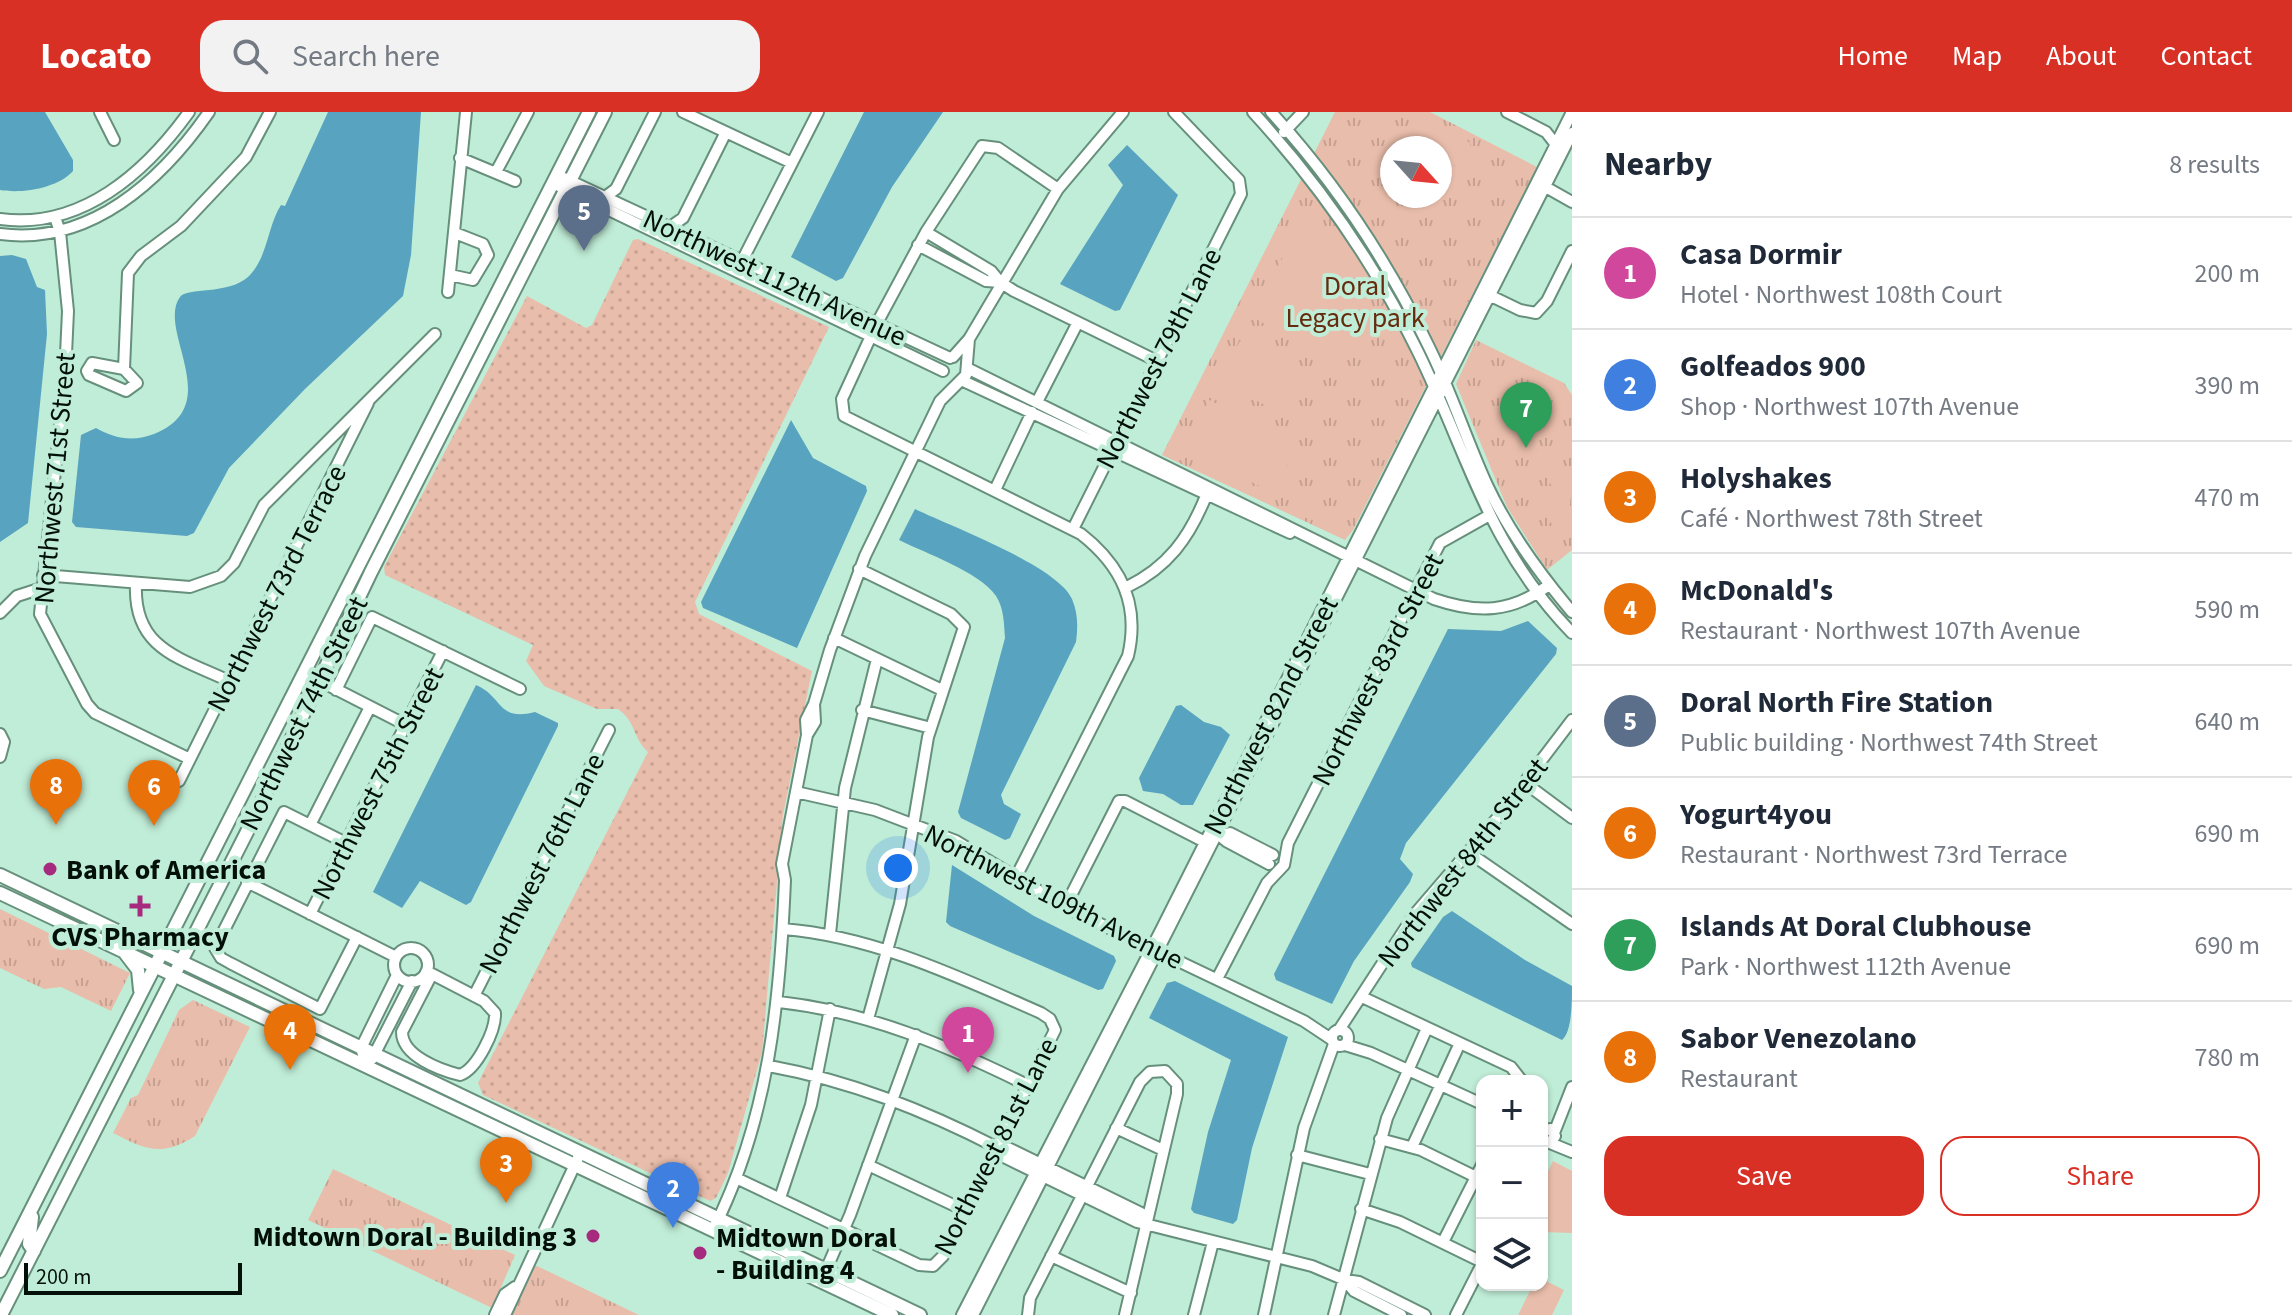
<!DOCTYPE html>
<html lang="en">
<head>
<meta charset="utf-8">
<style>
	body { margin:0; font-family:"Source Sans 3",sans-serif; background:#f2f2f3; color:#1f2937 }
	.controls { position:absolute; right:24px; bottom:24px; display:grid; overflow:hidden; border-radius:16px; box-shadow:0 2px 6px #0004 }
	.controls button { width:72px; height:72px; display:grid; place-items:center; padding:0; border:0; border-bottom:2px solid #e0e1e3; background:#fff; color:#1f2937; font:40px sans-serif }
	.compass { position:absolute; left:1380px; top:24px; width:72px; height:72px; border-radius:50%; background:#fff; box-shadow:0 2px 6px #0004; rotate:117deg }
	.scale { position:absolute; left:24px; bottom:20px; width:218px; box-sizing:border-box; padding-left:8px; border:4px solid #021009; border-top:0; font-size:22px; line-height:28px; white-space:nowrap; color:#021009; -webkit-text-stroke:6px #c0edd7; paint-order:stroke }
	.you { position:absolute; left:898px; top:756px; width:28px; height:28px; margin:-20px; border:6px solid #fff; border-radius:50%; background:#1a73e8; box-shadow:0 0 0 12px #1a73e833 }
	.badge { display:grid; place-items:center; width:52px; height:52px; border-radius:50%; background:#d93025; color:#fff; font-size:26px; font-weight:700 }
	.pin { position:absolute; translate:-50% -66px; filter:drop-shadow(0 2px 4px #0008) }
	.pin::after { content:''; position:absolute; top:42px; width:28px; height:24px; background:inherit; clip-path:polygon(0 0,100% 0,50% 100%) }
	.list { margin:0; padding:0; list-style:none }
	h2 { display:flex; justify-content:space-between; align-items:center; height:104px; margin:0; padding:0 32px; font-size:34px }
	h2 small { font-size:26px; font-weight:400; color:#747a83 }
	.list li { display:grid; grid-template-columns:52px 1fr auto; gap:24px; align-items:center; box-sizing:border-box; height:112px; padding:0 32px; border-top:2px solid #e0e1e3 }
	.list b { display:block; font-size:30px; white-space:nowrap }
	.list p { margin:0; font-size:26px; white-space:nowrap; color:#747a83 }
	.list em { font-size:26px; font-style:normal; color:#747a83 }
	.actions { display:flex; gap:16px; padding:24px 32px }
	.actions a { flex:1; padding:18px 0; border:2px solid #d93025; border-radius:24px; text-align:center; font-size:28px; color:#d93025 }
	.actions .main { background:#d93025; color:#fff }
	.icon { flex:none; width:44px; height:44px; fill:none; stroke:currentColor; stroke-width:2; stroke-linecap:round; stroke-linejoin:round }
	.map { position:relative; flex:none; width:1572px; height:1203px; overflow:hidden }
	header { display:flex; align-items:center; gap:48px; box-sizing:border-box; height:112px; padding:0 40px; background:#d93025; color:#fff }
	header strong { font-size:38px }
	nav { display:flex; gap:44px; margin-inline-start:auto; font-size:28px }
	.search { width:560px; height:72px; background:#f2f2f3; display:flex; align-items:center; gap:20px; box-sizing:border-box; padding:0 28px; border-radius:24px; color:#747a83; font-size:30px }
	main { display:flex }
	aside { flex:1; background:#fff }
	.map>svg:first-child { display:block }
	.grass { fill:url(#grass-dots) }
	.park { fill:url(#park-tufts); fill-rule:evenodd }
	.pitch { fill:#e9bdab }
	.water { fill:#58a3bf }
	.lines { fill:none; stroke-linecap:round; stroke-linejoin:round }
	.minor-casing { stroke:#66907c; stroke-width:14 }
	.major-casing { stroke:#66907c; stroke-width:16 }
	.minor { stroke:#fff; stroke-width:10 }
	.major { stroke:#fff; stroke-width:12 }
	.poi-dot { fill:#a62a7e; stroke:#c0edd7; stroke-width:3 }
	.labels { text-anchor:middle; stroke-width:8; stroke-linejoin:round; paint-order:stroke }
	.street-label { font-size:28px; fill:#021009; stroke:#c0edd7 }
	.park-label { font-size:28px; fill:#642b0e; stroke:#c0edd7 }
	.poi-label { font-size:28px; font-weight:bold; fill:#021009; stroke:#c0edd7; text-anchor:start }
</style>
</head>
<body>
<header>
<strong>Locato</strong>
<div class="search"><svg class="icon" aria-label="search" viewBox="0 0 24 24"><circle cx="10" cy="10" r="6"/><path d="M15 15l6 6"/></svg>Search here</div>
<nav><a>Home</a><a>Map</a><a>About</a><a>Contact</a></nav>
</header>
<main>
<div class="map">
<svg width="1572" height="1203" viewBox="0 0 1572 1203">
	<defs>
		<pattern id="grass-dots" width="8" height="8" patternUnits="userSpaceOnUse" patternTransform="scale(2)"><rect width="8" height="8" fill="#e9bdab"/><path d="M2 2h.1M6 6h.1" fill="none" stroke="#c6a192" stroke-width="1.8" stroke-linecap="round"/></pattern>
		<pattern id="park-tufts" width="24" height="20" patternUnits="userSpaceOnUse" patternTransform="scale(2)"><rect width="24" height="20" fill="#e9bdab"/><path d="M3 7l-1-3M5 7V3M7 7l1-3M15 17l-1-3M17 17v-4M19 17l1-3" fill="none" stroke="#c6a192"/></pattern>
	</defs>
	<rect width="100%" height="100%" fill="#c0edd7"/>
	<path class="grass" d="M638 127 829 215 695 490 699 502 812 559 783 703 762 940 728 1061 716 1086 710 1089 483 983 478 971 648 640C632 625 637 611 618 597H597L544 574 526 549 533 533 385 463 384 455 527 184 586 216 592 213 633 128Z"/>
	<path class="park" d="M1335 0H1430L1537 55 1353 418 1345 428 1162 343ZM1392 36H1440V84H1392Z
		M1476 228 1564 271 1572 283V438L1547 458 1507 395 1456 272Z
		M0 797 130 861 111 899 61 875 44 877 0 856Z
		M193 888 250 915 195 1024C161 1046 145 1037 113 1021L131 986 138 983 179 898Z
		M333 1057 515 1143 492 1196 308 1108Z
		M535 1154H537L639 1203H511Z"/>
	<path class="pitch" d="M1445 14 1470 31V45L1463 52 1452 54 1440 47V36H1427L1437 17Z
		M1311 114C1361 143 1370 205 1343 252L1337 249 1335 253 1314 243 1316 239 1312 237 1310 241 1289 230 1290 225 1252 205 1250 198 1285 142 1288 144 1287 139Z
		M1240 229 1297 258 1277 299 1219 270Z
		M1209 288 1298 332 1273 381 1185 336Z
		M1566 360 1572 370 1569 404 1572 417 1560 425 1539 392 1555 382 1559 387 1549 369Z
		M1553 1049 1572 1059V1121L1542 1120V1072Z
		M1542 1167 1564 1178 1552 1203H1518L1533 1173H1542Z"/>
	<path class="water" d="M0 0H45L73 48V59C58 76 22 82 0 78Z
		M328 0H421L411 143 403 184 305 277 229 356 194 421 187 424 76 415 72 410 81 323 96 316C116 327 132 330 154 322 227 293 156 218 180 185 187 175 228 183 248 165 268 146 267 115 281 93L285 94Z
		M864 0H943L892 75 843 166 836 169 791 145Z
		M1127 33 1178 83 1120 198 1115 199 1060 172 1123 73 1108 53Z
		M12 143 26 147 37 175 45 178 47 222 28 411 0 430V144Z
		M791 308 813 346 866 374 867 379 797 536 703 496 701 490Z
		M915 397C950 414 1058 454 1072 487 1078 501 1078 515 1076 530L1001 683 1004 692 1021 702 1010 726 1005 728 961 706 958 700 1005 526C1004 512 1004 496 996 484 980 460 925 441 899 428Z
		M1528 509 1557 536 1556 542 1406 731 1400 747 1413 762 1410 770 1354 849 1332 892 1276 868 1274 862 1448 517 1501 519Z
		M476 573C503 584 497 610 535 600L558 611V614L471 790 466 793 420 769 402 796 373 780Z
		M1181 593 1204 610 1221 615 1230 623 1193 693H1181L1163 682 1143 679 1139 666 1176 594Z
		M952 753 1034 804 1114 844 1116 849 1103 877 1098 878 950 814 946 810Z
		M1452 799 1525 848 1572 874C1572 890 1572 920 1562 928L1412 855 1411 851 1443 805Z
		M1175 869 1288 925 1252 1036 1237 1108 1233 1112 1194 1101 1191 1097 1208 1020 1231 948 1149 906 1167 871Z"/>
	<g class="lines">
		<g class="minor-casing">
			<path id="minor" d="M100 0 114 28
				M683 0 792 51
				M1253 0C1319 72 1375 152 1418 240 1469 344 1487 433 1572 521
				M1271 0C1334 69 1387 148 1428 233 1451 279 1466 327 1487 373 1509 420 1539 461 1572 500
				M1507 0 1546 20 1557 34
				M1284 20 1303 0
				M460 46 515 69
				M496 60 528 0
				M564 66 950 246
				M1542 73 1572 90
				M559 74 943 259
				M605 85 616 77 655 0
				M55 105 60 120 68 199 65 264 40 502 87 592 95 601 190 647
				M0 107C81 118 145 61 189 0
				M670 115 683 106 726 20
				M926 120 991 159 1000 170 1014 179 1157 249
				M0 122C90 134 161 69 209 0
				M918 133 986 169 1000 170
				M742 149 818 0
				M450 163 473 168 488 143 483 132 455 121
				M448 180 466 0
				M1491 184 1520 198 1536 201 1547 189 1572 139
				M876 213 926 120 982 34 998 36 1058 77
				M871 224 842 287 844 304 1081 422C1122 454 1140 493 1128 544L1016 765
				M953 245 969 227 1058 77 1123 0
				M92 251 124 257 137 271 126 279 89 263 87 259Z
				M967 256 1434 487C1478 502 1511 501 1549 473
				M124 257 128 161 141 144 181 114 246 45 270 0
				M961 268 1290 421
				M1037 290 1077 212
				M995 378 1032 300
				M1073 417 1241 82 1239 68 1174 0
				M859 457 951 502 964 515 928 625 900 792 868 907
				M43 463 190 475 221 464 234 451 264 393 435 222
				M136 472C133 537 180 546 229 569
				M1127 475C1168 455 1189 426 1206 384
				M0 501 17 484 42 476
				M834 526 942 578
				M318 568 406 613
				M336 578 372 505 520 577
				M862 598 931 616
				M0 622 4 630 0 645
				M807 623 815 610 814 592 830 538 865 444 940 289 966 263 969 227
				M179 669 368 291
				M1525 671 1572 706
				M796 680 875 698 956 729 1069 797 1304 909 1331 927
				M310 713 370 595
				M1213 718 1226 729 1269 752
				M1222 723 1230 721 1273 743
				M346 731 284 700 215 836 221 846 230 851 320 897 357 825
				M1468 740 1572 812
				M247 770 396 845
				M1065 795 1119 689H1125L1205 730
				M310 802 443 539
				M830 822 845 676 877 547
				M394 853a17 17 0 1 1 34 0a17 17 0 1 1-34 0Z
				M426 860 432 862 484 889 495 901C496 918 477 957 460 963 440 958 402 944 402 920L432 862
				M1217 867 1267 771 1284 753 1288 731 1440 431 1488 404
				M474 884 609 618
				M1362 885 1511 955 1522 969
				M779 890C869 900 948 934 1029 974
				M1332 926a8 8 0 1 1 16 0a8 8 0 1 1-16 0Z
				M1339 918 1414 803 1499 704 1572 608
				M1345 933 1371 941 1482 992
				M372 947 412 869
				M769 954C851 969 924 998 998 1036H1008L1141 1101 1148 1112
				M367 955 361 936 397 863
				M1116 1016 1163 1038
				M1542 1018 1551 1017 1555 1024 1550 1031 1542 1030
				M1554 1021 1572 975
				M1380 1027 1421 1038 1476 1065
				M1550 1031 1572 1040
				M1412 1035 1460 931
				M998 1036 1004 1045 1137 1110 1312 1154 1345 1168 1359 1170 1425 1203
				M1297 1043 1370 1062
				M868 1053 966 1099
				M736 1066 919 1153 933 1154 943 1144 1055 918 1050 907 1041 901C959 865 873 824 783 817
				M780 1086 811 993 830 897
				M1361 1097 1400 1110 1482 1150
				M713 1118C769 1007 780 890 785 768L782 752 807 623 806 608 814 592
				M1443 1130 1482 1053
				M1051 1144 1131 1181
				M826 1158 850 1103 916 923
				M1345 1168 1354 1179 1401 1203
				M495 1203 505 1182 515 1175
				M505 1203 578 1046
				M962 1203 1161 818 1572 0
				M973 1203 1572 21
				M1028 1203 1030 1186 1140 970 1150 960 1165 959 1177 972V982L1125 1203
				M1194 1203 1213 1130
				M1264 1203 1304 1016 1334 932
				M1334 1203 1387 1006 1427 916
				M1456 1203 1482 1152"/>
		</g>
		<g class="major-casing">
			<path id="major" d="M0 763 920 1203
				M0 781 892 1203
				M125 841 138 858 140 878
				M32 1105 29 1132 34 1139
				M0 1159 589 0
				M1 1203 250 714 371 460 605 0"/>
		</g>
		<use href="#minor" class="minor"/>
		<use href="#major" class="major"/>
	</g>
	<g class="poi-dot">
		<circle cx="50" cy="757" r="8"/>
		<path d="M136 782h8v8h8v8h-8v8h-8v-8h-8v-8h8z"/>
		<circle cx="593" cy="1124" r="8"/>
		<circle cx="700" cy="1141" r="8"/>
	</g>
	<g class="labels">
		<g class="street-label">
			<text transform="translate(775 165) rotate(25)" y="10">Northwest 112th Avenue</text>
			<text transform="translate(1158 246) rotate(-63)" y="10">Northwest 79th Lane</text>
			<text transform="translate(54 366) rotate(-85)" y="10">Northwest 71st Street</text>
			<text transform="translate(276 476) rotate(-63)" y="10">Northwest 73rd Terrace</text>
			<text transform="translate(1377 557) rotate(-63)" y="10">Northwest 83rd Street</text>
			<text transform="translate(303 601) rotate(-64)" y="10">Northwest 74th Street</text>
			<text transform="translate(1270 603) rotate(-63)" y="10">Northwest 82nd Street</text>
			<text transform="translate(377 671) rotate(-63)" y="10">Northwest 75th Street</text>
			<text transform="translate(1462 750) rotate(-52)" y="10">Northwest 84th Street</text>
			<text transform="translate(541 751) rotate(-63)" y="10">Northwest 76th Lane</text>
			<text transform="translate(1054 784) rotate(27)" y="10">Northwest 109th Avenue</text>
			<text transform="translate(995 1034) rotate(-63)" y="10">Northwest 81st Lane</text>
		</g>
		<g class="park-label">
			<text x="1355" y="183">Doral<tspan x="1355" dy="32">Legacy park</tspan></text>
		</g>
		<g class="poi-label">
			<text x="66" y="767">Bank of America</text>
			<text x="140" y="834" text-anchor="middle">CVS Pharmacy</text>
			<text x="577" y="1134" text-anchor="end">Midtown Doral - Building 3</text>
			<text x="716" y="1135">Midtown Doral<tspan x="716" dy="32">- Building 4</tspan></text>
		</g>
	</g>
</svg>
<div class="controls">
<button>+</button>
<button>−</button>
<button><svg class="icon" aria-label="layers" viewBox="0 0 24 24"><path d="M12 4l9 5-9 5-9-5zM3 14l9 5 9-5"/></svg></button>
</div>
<svg class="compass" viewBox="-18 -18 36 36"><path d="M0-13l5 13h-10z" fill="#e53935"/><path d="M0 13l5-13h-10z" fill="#747a83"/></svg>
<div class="scale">200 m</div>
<div class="you"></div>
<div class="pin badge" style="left:968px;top:961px;background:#d1479c">1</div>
<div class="pin badge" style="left:673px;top:1116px;background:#3f7fe0">2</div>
<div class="pin badge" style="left:506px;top:1091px;background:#e8710a">3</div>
<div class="pin badge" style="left:290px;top:958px;background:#e8710a">4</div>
<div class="pin badge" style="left:584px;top:139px;background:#5c6f8a">5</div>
<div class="pin badge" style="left:154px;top:714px;background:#e8710a">6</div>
<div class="pin badge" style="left:1526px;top:336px;background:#2e9e5b">7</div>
<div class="pin badge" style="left:56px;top:713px;background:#e8710a">8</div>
</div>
<aside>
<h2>Nearby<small>8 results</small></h2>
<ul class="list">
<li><span class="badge" style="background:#d1479c">1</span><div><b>Casa Dormir</b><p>Hotel · Northwest 108th Court</p></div><em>200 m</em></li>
<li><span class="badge" style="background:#3f7fe0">2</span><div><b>Golfeados 900</b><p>Shop · Northwest 107th Avenue</p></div><em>390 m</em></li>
<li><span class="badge" style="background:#e8710a">3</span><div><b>Holyshakes</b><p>Café · Northwest 78th Street</p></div><em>470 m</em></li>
<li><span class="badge" style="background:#e8710a">4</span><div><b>McDonald's</b><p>Restaurant · Northwest 107th Avenue</p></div><em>590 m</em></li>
<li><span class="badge" style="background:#5c6f8a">5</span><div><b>Doral North Fire Station</b><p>Public building · Northwest 74th Street</p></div><em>640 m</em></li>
<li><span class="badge" style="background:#e8710a">6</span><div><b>Yogurt4you</b><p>Restaurant · Northwest 73rd Terrace</p></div><em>690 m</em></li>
<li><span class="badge" style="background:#2e9e5b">7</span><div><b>Islands At Doral Clubhouse</b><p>Park · Northwest 112th Avenue</p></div><em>690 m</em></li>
<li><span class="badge" style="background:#e8710a">8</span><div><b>Sabor Venezolano</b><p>Restaurant</p></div><em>780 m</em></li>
</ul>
<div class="actions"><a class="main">Save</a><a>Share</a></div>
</aside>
</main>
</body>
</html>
